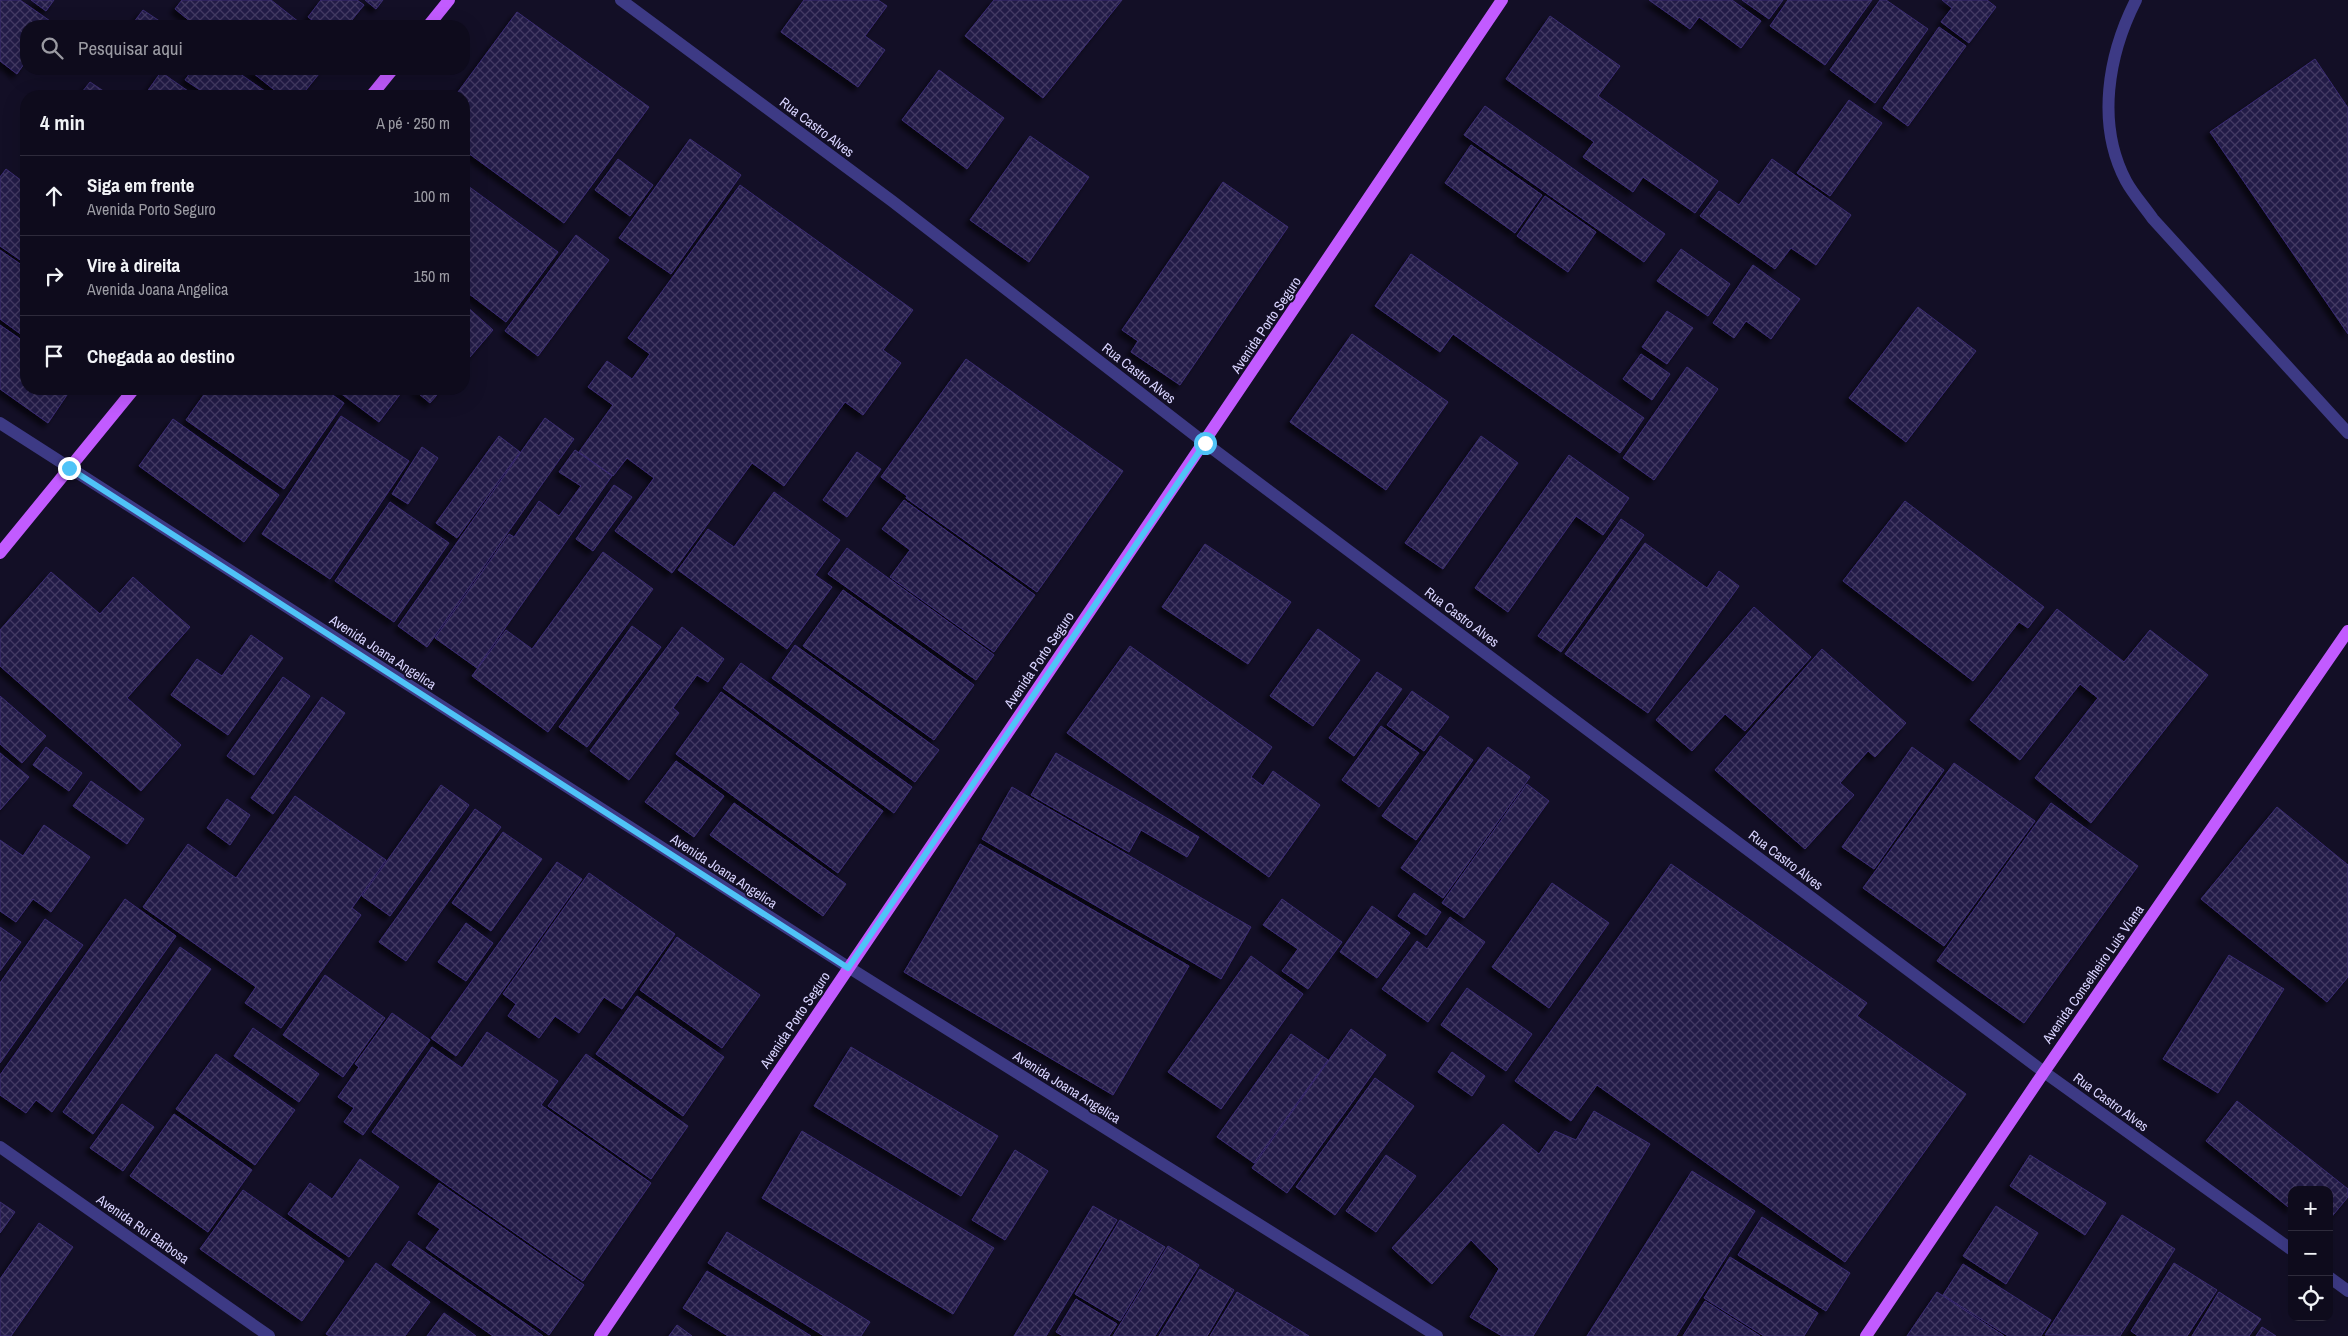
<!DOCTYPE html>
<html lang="pt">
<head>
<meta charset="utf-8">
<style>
	body { margin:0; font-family:"Archivo Narrow",sans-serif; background:#171425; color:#f1f3f6 }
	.controls { position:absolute; right:15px; bottom:15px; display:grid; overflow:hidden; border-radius:10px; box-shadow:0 5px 20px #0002 }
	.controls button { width:45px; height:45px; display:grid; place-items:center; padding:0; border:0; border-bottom:1px solid #2e2b3b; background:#0e0b1c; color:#f1f3f6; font:25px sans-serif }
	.stop { position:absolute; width:15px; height:15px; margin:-11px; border:4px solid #4fc3f7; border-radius:50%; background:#fff }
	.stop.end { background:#4fc3f7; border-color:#fff; box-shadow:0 1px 5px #0008 }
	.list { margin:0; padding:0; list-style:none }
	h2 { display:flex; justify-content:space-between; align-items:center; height:65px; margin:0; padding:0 20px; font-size:21px }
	h2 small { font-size:16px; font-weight:400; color:#9b9ba3 }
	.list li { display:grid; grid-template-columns:32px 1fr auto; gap:15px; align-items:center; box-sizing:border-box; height:80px; padding:0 20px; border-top:1px solid #2e2b3b }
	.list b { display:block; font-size:19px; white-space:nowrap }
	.list p { margin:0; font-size:16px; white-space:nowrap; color:#9b9ba3 }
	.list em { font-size:16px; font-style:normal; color:#9b9ba3 }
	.icon { flex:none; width:28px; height:28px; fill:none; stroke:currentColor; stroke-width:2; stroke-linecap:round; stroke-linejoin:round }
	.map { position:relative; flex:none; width:2348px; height:1336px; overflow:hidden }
	.search { position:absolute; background:#0e0b1c; box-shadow:0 5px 20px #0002; left:20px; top:20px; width:450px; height:55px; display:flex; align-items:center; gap:12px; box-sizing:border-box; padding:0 18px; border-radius:20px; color:#9b9ba3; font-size:19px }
	.panel { position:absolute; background:#0e0b1c; box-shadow:0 5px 20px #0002; left:20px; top:90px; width:450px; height:305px; border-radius:20px }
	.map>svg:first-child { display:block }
	.building { fill:url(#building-cross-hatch); stroke:#3b2d73; filter:url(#shadow) }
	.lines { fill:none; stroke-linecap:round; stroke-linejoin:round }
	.minor { stroke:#3d3a85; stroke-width:12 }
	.major { stroke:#c25bff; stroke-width:12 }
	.route { stroke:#4fc3f7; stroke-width:6 }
	.labels { text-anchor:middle; stroke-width:4; stroke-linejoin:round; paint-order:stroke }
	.street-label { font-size:14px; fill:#d9d4ff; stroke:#130f26 }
</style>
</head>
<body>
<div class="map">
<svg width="2348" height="1336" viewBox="0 0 2348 1336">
	<defs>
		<pattern id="building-cross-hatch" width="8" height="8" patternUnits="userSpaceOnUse" patternTransform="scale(1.25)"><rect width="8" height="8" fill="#241b47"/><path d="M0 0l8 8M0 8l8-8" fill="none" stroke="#433b63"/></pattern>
		<filter id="shadow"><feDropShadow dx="-4.5" dy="4.5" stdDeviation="2.5" flood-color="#0009"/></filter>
	</defs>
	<rect width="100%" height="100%" fill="#130f26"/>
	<path class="building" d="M0 0H20L53 23 51 26H26V61L17 74 0 61Z
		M31 0H54L46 11Z
		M182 0H271L304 26H196L175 9Z
		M321 0H357L364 5 347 26H320L308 17Z
		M365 0H383L376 9Z
		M804 0H878L887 6 865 36 885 50 858 87 781 32Z
		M994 0H1122L1043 98 965 36Z
		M1649 0H1732L1761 21 1741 48 1699 17 1690 29Z
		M1742 0H1783L1769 19Z
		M1788 0H1872L1825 65 1770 26Z
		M1880 0H1886L1928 29 1875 103 1830 70Z
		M1942 0H1987L1996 7 1969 43 1941 22 1952 8Z
		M143 10 167 26H131Z
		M517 12 649 107 564 223 464 150V96H455Z
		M1550 16 1620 66 1598 96 1718 181 1695 213 1643 177 1633 192 1583 157 1594 142 1506 79Z
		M1939 27 1966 46 1908 126 1883 108Z
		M2315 59 2348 108V334L2210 132Z
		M193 69H233L272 96H209L185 80Z
		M248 69H323L301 96H282Z
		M939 70 1004 118 967 169 902 120Z
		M161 72 195 96H144Z
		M90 82 111 96H79Z
		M1849 100 1882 123 1830 196 1797 173Z
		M1485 106 1665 234 1644 262 1464 135Z
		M1030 136 1089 177 1029 262 970 220Z
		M690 139 741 175 671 274 619 238Z
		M1471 145 1542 195 1515 233 1445 183Z
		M618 159 653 185 630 216 595 190Z
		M1772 159 1851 215 1816 265 1791 248 1775 269 1700 216 1719 191 1739 205Z
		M6 169 26 184V264L0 246V177Z
		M1223 182 1288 227 1180 385 1131 352 1138 341 1122 330Z
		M464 183 558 252 506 322 464 290Z
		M740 185 913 310 883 350 901 363 863 415 845 402 784 486 752 463 672 573 615 531 654 478 627 458 613 476 579 452 613 405 588 387 607 361 632 379 650 354 628 338Z
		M1545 196 1596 232 1568 272 1517 236Z
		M576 235 609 260 538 356 505 331Z
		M1681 249 1730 284 1708 316 1657 281Z
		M0 250 26 268V338L0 319Z
		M1411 254 1644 418 1620 453 1453 334 1440 352 1375 306Z
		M1753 265 1800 299 1771 339 1746 321 1734 338 1713 323Z
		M464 304 493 330 464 364Z
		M1918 307 1976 351 1906 442 1849 398Z
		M1667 311 1693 328 1667 364 1642 347Z
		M0 325 26 343V389H71L48 423 0 389Z
		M1352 334 1448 402 1386 490 1290 422Z
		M1641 354 1670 374 1652 400 1623 379Z
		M966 359 1123 471 1037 592 906 498 907 496 881 477Z
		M1687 367 1718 389 1654 480 1623 458Z
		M208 389H324L344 403 284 489 186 420Z
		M335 389H404L379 422Z
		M413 389H442L430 403Z
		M341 416 409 461 330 579 262 534Z
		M545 418 574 439 427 647 398 626Z
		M173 419 279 495 244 542 139 466Z
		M499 436 520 452 457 538 436 523Z
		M1481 436 1518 463 1443 569 1405 543Z
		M422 447 438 458 408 504 392 494Z
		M575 450 612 476 477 668 435 638 509 534 514 537 539 501 559 516 581 486 559 472Z
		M857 452 881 469 847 517 823 500Z
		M1569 455 1629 498 1603 535 1576 516 1508 612 1475 588Z
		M614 485 632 497 593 551 576 539Z
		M774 492 840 540 815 575 832 587 787 649 678 570 708 529 734 547Z
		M904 500 1035 595 994 652 890 577 910 550 882 529Z
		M1905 501 2044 607 2028 628 2019 622 1973 681 1843 581Z
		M390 502 449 543 394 622 335 581Z
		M1621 519 1644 535 1561 652 1538 636Z
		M1645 543 1707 588 1719 571 1739 586 1648 713 1565 654Z
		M1205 544 1291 602 1248 664 1162 607Z
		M847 548 994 655 976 680 828 574Z
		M603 552 653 589 548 732 472 676 506 630 532 649Z
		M51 572 100 614 133 577 190 627 127 698 181 745 141 791 0 666V630Z
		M843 590 974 685 934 740 803 646Z
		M1754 607 1811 657 1745 731 1725 714 1692 751 1656 720Z
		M2057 609 2124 662 2150 630 2208 675 2091 823 2035 778 2098 698 2080 684 2020 760 1970 720Z
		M632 626 661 647 587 747 559 727Z
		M682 627 724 659 708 682 697 675 673 708 679 713 629 780 590 751Z
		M1318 629 1360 660 1313 726 1270 696Z
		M251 635 283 658 228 735 171 695 197 659 222 676Z
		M795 645 939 750 915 782 772 678Z
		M1130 646 1272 747 1251 777 1263 786 1273 771 1320 805 1269 877 1067 733Z
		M1822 649 1906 723 1875 757 1868 751 1840 783 1854 795 1805 849 1715 770Z
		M741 663 912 787 894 813 723 688Z
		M1377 672 1402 689 1354 756 1329 738Z
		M283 677 310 696 254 775 227 756Z
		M1412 691 1449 717 1424 751 1387 725Z
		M721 692 883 811 838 873 676 754Z
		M0 696 46 736 22 763 0 744Z
		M322 697 345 713 273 814 251 798Z
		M1381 726 1419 753 1379 807 1342 780Z
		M1440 736 1473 760 1416 840 1382 816Z
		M46 747 82 773 69 791 33 765Z
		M1488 747 1530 777 1443 898 1401 868Z
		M1912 747 1944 770 1874 869 1842 847Z
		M0 753 29 777 0 810Z
		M1056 753 1199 837 1187 857 1141 830 1129 852 1031 795Z
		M676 761 724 796 694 837 645 802Z
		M1954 763 2035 821 1944 946 1863 888Z
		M91 781 144 819 127 844 73 806Z
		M1527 784 1549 801 1464 918 1442 903Z
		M441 785 469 805 390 916 362 896Z
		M1012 787 1251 927 1221 979 982 839Z
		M295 796 386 860 352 908 361 915 281 1028 245 1003 256 987 143 907 188 844 236 878Z
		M227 799 250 815 230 845 207 828Z
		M734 803 846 884 823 916 710 835Z
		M2051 803 2138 866 2024 1023 1937 961Z
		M2277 807 2348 865V977L2327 1002 2201 899Z
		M475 809 501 827 406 961 379 942Z
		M44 825 90 857 51 912 33 899 16 922 0 911V840L23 856Z
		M503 832 542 859 491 931 452 903Z
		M980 844 1189 966 1113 1095 904 972Z
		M557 862 582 879 456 1056 431 1038Z
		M1671 864 1867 1003 1857 1016 1966 1094 1845 1262 1597 1085 1571 1121 1515 1081Z
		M589 873 675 934 622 1009 604 997 579 1033 555 1016 539 1038 508 1016 516 1004 503 994Z
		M1552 883 1609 923 1549 1008 1492 967Z
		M1414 893 1441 912 1426 935 1398 916Z
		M125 899 176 936 52 1112 36 1100 26 1113 0 1095V1075Z
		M1282 899 1342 942 1308 989 1282 971 1298 949 1263 925Z
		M1372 906 1410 933 1377 978 1340 952Z
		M1450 917 1485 942 1428 1022 1382 989 1417 941 1427 949Z
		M45 919 83 945 0 1063V983Z
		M466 923 493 943 466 981 438 962Z
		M0 927 21 942 0 971Z
		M677 937 760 995 722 1048 640 990Z
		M180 947 211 969 93 1134 63 1112Z
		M2229 955 2284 989 2218 1093 2163 1059Z
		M1251 956 1303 994 1221 1109 1168 1072Z
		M325 975 385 1018 343 1077 283 1035Z
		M1467 988 1532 1034 1506 1071 1441 1025Z
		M637 996 724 1057 683 1116 596 1054Z
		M392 1013 430 1040 363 1135 344 1122 354 1108 338 1097 359 1067 355 1064Z
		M253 1028 319 1074 299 1102 234 1056Z
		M1351 1029 1386 1055 1287 1193 1252 1168Z
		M487 1032 558 1081 541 1105 651 1183 583 1281 372 1132 432 1047 462 1068Z
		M1291 1034 1328 1060 1254 1163 1217 1137Z
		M851 1047 998 1136 961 1196 814 1106Z
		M1452 1052 1485 1076 1472 1096 1438 1072Z
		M216 1054 295 1110 255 1165 176 1109Z
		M586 1054 688 1126 651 1179 548 1106Z
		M1375 1078 1414 1106 1335 1215 1296 1187Z
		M2237 1101 2348 1189V1197L2329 1220V1190H2292V1210L2206 1141Z
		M122 1104 154 1127 123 1171 90 1148Z
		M1594 1111 1650 1144 1533 1336H1502L1470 1317 1499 1269 1471 1240 1432 1284 1392 1248 1503 1124 1539 1154 1555 1131 1576 1140Z
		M174 1114 252 1170 208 1232 130 1176Z
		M802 1131 994 1248 953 1314 762 1198Z
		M1015 1150 1048 1171 1005 1240 972 1220Z
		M1386 1155 1416 1176 1376 1232 1346 1211Z
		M2030 1155 2106 1203 2085 1235 2010 1186Z
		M360 1159 399 1187 349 1257 288 1214 310 1183 332 1199Z
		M1692 1171 1755 1211 1676 1336H1587Z
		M439 1183 584 1285 549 1335 426 1248 440 1229 418 1214Z
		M243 1190 344 1261 302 1321 200 1249Z
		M0 1202 15 1212 0 1233Z
		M1093 1206 1117 1220 1046 1336H1014Z
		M1996 1206 2038 1233 2006 1284 1963 1256Z
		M2122 1215 2175 1249 2120 1336 2045 1335Z
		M1762 1217 1850 1273 1826 1311 1738 1255Z
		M1120 1220 1165 1247 1120 1321 1075 1294Z
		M39 1223 73 1247 11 1336H0V1279Z
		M727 1232 870 1322 861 1336H824L708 1263Z
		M409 1241 543 1336H493L392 1265Z
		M1168 1246 1199 1265 1155 1336H1113Z
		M1730 1257 1818 1313 1804 1336H1764L1704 1298Z
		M376 1263 430 1302 405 1336H330L326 1334Z
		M2174 1263 2217 1290 2187 1336H2138L2131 1331Z
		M1963 1264 2051 1320 2041 1336H2008L1943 1295Z
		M1200 1269 1234 1290 1207 1336H1159Z
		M707 1271 811 1336H728L683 1308Z
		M1237 1292 1309 1336H1210Z
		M1937 1292 2004 1336H1907Z
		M2219 1292 2261 1319 2249 1336H2192Z
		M1076 1299 1117 1324 1109 1336H1063L1056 1332Z
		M1705 1301 1760 1336H1683Z
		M444 1313 476 1336H427Z
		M677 1325 692 1336H669Z
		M2262 1327 2276 1336H2256Z"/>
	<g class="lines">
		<path class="minor" d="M621 0 892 201 1205 443 2044 1072 2292 1250
			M2136 0C2108 55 2096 124 2126 181 2133 194 2144 206 2153 219L2348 433
			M0 423 848 967 1437 1336
			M0 1147 269 1336
			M2329 1277 2348 1291"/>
		<path class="major" d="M428 26 449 0
			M371 96 393 69
			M0 553 134 389
			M600 1336C900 890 1203 447 1502 0
			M1866 1336 2044 1072 2348 631"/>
	</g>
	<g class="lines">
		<path class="route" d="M69 468 848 968 1205 443"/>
	</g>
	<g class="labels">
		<g class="street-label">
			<text transform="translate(817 127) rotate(37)" y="5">Rua Castro Alves</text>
			<text transform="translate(1266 325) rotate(-56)" y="5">Avenida Porto Seguro</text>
			<text transform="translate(1139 373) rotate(38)" y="5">Rua Castro Alves</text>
			<text transform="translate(1462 617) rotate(37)" y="5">Rua Castro Alves</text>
			<text transform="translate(383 652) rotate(33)" y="5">Avenida Joana Angelica</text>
			<text transform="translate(1039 660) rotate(-56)" y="5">Avenida Porto Seguro</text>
			<text transform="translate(1786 860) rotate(37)" y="5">Rua Castro Alves</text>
			<text transform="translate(724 871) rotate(33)" y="5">Avenida Joana Angelica</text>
			<text transform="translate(2093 974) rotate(-55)" y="5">Avenida Conselheiro Luis Viana</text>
			<text transform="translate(795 1020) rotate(-56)" y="5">Avenida Porto Seguro</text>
			<text transform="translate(1067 1087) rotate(32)" y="5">Avenida Joana Angelica</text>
			<text transform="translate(2111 1102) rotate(36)" y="5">Rua Castro Alves</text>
			<text transform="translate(143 1229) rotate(35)" y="5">Avenida Rui Barbosa</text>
		</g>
	</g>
</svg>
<div class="controls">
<button>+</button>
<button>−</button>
<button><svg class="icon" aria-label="locate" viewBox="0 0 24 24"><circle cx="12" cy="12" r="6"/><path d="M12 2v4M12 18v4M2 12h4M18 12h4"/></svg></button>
</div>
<div class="stop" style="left:1205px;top:443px"></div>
<div class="stop end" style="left:69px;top:468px"></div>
<div class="search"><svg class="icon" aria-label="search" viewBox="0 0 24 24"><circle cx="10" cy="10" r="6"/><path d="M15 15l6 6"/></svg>Pesquisar aqui</div>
<section class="panel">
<h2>4 min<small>A pé · 250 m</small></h2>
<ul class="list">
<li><svg class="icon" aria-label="ahead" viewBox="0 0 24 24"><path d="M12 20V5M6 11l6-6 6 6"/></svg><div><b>Siga em frente</b><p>Avenida Porto Seguro</p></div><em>100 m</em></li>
<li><svg class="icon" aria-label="right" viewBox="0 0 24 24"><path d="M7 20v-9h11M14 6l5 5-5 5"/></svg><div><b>Vire à direita</b><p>Avenida Joana Angelica</p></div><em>150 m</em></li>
<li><svg class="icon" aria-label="arrive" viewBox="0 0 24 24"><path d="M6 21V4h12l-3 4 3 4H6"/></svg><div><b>Chegada ao destino</b></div></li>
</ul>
</section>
</div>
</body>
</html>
